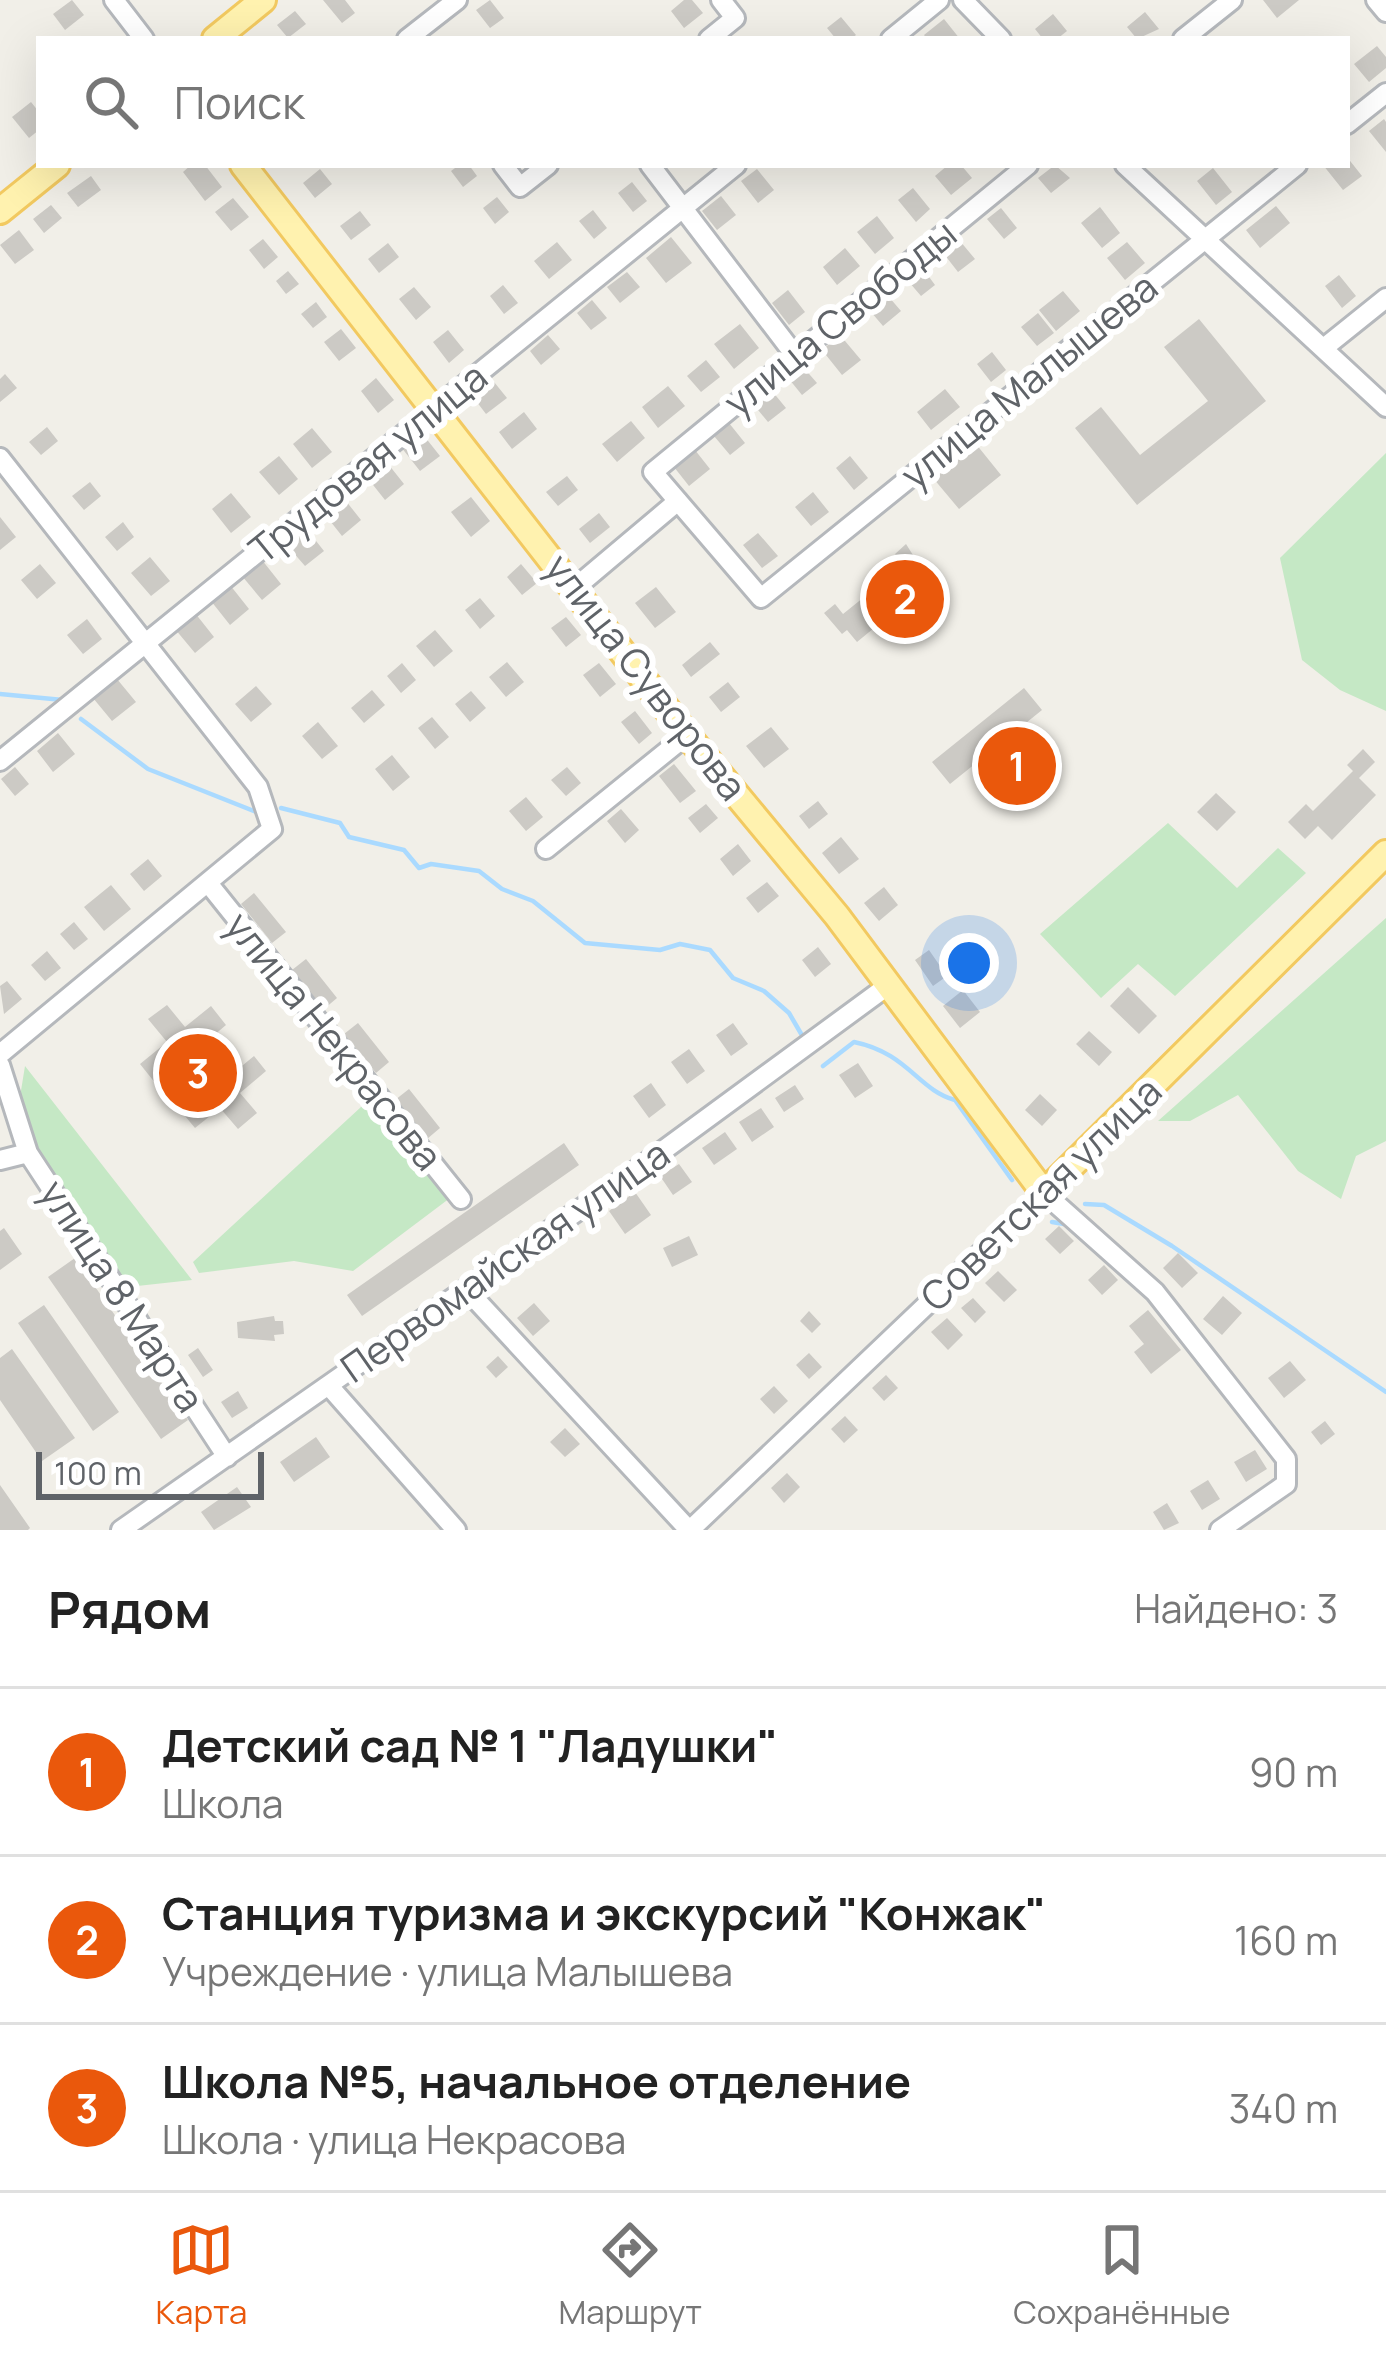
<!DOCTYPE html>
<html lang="ru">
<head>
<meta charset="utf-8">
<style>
	body { margin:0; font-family:Manrope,sans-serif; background:#f6f6f6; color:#222 }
	.scale { position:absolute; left:36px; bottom:30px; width:228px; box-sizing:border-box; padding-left:12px; border:6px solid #5f6368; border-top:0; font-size:33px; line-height:42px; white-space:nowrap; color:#5f6368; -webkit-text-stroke:9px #fff; paint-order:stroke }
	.you { position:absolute; left:969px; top:963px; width:42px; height:42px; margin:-30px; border:9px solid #fff; border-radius:50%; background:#1a73e8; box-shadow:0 0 0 18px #1a73e833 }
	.badge { display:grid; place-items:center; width:78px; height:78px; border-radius:50%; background:#ea580c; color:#fff; font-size:39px; font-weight:700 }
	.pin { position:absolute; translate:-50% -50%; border:6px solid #fff; box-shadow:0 3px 12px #0006 }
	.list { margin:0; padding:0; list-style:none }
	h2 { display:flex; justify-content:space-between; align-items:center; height:156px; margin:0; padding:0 48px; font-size:51px }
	h2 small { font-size:39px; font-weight:400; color:#767676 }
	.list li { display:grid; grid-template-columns:78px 1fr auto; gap:36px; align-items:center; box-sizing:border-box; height:168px; padding:0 48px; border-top:3px solid #e0e0e0 }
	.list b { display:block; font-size:45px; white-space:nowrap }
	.list p { margin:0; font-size:39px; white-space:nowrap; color:#767676 }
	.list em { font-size:39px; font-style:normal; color:#767676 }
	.icon { flex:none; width:66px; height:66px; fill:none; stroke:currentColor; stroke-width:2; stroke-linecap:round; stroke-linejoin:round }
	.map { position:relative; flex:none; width:1386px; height:1530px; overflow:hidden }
	.search { position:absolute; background:#fff; box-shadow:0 12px 48px #0002; left:36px; right:36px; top:36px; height:132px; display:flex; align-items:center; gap:30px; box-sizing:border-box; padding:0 42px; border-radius:0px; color:#767676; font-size:45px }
	.sheet { height:660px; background:#fff }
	nav { display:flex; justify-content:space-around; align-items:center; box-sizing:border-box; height:168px; border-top:3px solid #e0e0e0; background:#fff; font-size:33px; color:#767676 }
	nav a { display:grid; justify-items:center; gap:6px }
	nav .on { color:#ea580c }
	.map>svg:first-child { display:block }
	.green { fill:#c5e8c5 }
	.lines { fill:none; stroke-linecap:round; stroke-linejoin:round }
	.stream { stroke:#aadaff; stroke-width:4.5 }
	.building { fill:#cccac5 }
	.minor-casing { stroke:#b5b8bc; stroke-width:24 }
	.major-casing { stroke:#f2c960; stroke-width:30 }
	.minor { stroke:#fff; stroke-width:18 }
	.major { stroke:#fff2af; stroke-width:24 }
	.labels { text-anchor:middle; stroke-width:12; stroke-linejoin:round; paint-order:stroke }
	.street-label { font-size:39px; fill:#5f6368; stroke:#fff }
</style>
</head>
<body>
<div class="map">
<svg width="1386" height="1530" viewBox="0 0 1386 1530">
	<rect width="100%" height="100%" fill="#f1efe8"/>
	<path class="green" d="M1386 453V711L1340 690 1302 660 1280 558Z
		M1168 823 1237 888 1278 848 1306 873 1175 996 1138 964 1101 998 1040 934Z
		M1386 918V1141L1356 1156 1341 1199 1298 1171 1238 1095 1190 1121H1158Z
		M25 1066 192 1280 128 1287 39 1153 19 1103Z
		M374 1095 450 1198 353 1271 294 1261 199 1273 193 1262Z"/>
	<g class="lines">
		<path class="stream" d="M0 694 63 700
			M81 719 148 769 259 813
			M281 808 340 823 349 837 404 850 419 868 431 864 479 871 502 889 533 901 585 943 660 950 680 944 710 950 733 978 764 991 789 1013 803 1037
			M823 1066 854 1042C908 1053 918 1090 955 1100L1012 1180
			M1085 1204 1104 1205 1172 1246 1386 1392
			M1052 1222 1064 1224"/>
	</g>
	<path class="building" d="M72 0 84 15 65 30 53 14Z
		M323 0H345L355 13 342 23Z
		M490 0 504 18 490 28 476 10Z
		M684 0H692L703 13 684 28 671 11Z
		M1263 0H1299L1277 18Z
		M295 11 306 24 288 38 277 25Z
		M1145 12 1159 29 1137 39 1127 27Z
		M1053 14 1067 31 1057 39H1043L1035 29Z
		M841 17 856 35 851 39H836L827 28Z
		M944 19 960 39H927L924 35Z
		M1377 46 1386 57V68L1369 82 1354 64Z
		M31 102 39 112V130L29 138 12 117Z
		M1384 119 1386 122V152L1369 131Z
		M1347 157 1362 176 1343 190 1323 165H1347Z
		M191 165H205L222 187 205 201 183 172Z
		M459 165H469L477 176 463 187 451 171Z
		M948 165H961L972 178 951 195 935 176Z
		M1055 165 1070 178 1051 193 1038 178Z
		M1213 168 1232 192 1216 205 1197 181Z
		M320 169 332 184 315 198 303 183Z
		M757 169 774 190 758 203 741 181Z
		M91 176 101 190 78 207 67 193Z
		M632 182 647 201 633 212 618 193Z
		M913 188 930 209 916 222 898 200Z
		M721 196 736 215 717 230 702 211Z
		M497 197 509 212 495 224 483 208Z
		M233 198 249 217 231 231 215 212Z
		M51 205 62 218 44 233 33 219Z
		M1276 206 1290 223 1260 248 1246 230Z
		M1100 207 1120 233 1102 248 1081 223Z
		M1001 208 1017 228 1004 239 987 219Z
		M593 210 607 228 594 239 579 221Z
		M360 211 371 225 351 240 340 226Z
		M877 216 894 238 875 254 857 232Z
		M19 230 34 250 15 264 0 245Z
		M671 237 692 263 666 283 646 258Z
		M263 239 278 257 264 269 249 250Z
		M960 241 975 259 958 272 944 254Z
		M557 242 572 260 549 279 534 261Z
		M1127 242 1145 263 1125 280 1107 258Z
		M388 243 399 257 379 273 368 259Z
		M845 248 860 266 837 285 823 267Z
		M924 270 935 285 921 296 909 282Z
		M288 271 299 284 286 294 276 281Z
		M627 272 640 287 620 303 607 287Z
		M1339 275 1356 296 1342 308 1325 286Z
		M503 285 518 303 504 314 490 296Z
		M414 287 431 307 416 320 399 299Z
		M788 290 805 312 789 325 772 303Z
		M1063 291 1080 311 1056 331 1039 310Z
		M889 297 901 311 883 326 871 312Z
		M592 300 607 318 591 330 577 313Z
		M316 302 327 317 313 328 301 314Z
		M1038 313 1054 333 1037 346 1021 327Z
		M1199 319 1266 401 1137 505 1075 428 1101 407 1140 455 1208 401 1164 347Z
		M740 324 759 348 734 369 714 344Z
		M341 329 356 348 339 361 324 342Z
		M448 330 464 350 449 363 433 342Z
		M548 335 560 349 541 365 530 351Z
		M840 335 861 360 842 375 822 350Z
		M992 352 1006 370 991 382 977 364Z
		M706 360 720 377 701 392 687 376Z
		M803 367 817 383 802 395 789 379Z
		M5 374 17 388 0 402V379Z
		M490 377 507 398 486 414 470 393Z
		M376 378 394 400 378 413 361 391Z
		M668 386 685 406 658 428 642 407Z
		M945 389 960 407 931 430 917 412Z
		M772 391 786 408 768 422 754 405Z
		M524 412 537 429 512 449 499 432Z
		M631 421 645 438 617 462 602 444Z
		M729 423 745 443 730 455 714 436Z
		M47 427 58 441 41 455 29 442Z
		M312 428 332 452 312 468 293 444Z
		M421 432 440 456 420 471 401 447Z
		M976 444 1001 475 959 509 933 478Z
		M695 450 710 469 689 486 674 467Z
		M279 456 298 479 279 495 259 472Z
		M850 456 868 478 854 490 836 468Z
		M385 460 404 484 385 500 366 476Z
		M567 476 578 490 558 506 546 492Z
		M90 482 101 496 84 510 72 496Z
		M813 492 829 512 811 526 795 507Z
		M231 493 251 517 231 533 212 509Z
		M342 496 361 520 342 536 323 512Z
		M471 497 490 521 471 537 451 512Z
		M599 513 610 527 590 543 579 529Z
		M0 517 16 537 0 550Z
		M123 522 134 537 117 551 105 537Z
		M305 527 324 551 305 566 285 543Z
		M758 533 778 556 762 568 743 545Z
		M906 544 930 582 857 642 847 630 842 634 824 613 835 604 843 614 904 565 895 554Z
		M150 557 170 581 151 596 131 573Z
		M262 560 281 584 262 600 242 576Z
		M40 564 56 583 37 599 21 580Z
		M521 564 537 583 522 595 507 577Z
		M230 585 249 609 230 625 211 601Z
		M656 587 676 612 655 628 635 603Z
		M480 598 495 616 480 629 465 610Z
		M195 613 214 637 195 653 175 629Z
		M566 617 581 635 566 647 551 628Z
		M87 619 102 639 83 654 67 635Z
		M435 630 453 651 434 667 416 646Z
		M710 642 720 654 691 677 682 665Z
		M507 662 524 682 506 697 489 677Z
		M402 663 416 680 401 693 387 676Z
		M599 663 616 684 600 697 583 675Z
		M117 679 136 702 112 721 93 698Z
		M728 682 740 697 721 712 709 697Z
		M256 686 272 704 251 722 235 704Z
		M1024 688 1042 710 950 784 932 762Z
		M372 690 385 705 364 723 351 708Z
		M471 691 486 708 470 722 455 704Z
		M635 711 652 733 639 744 621 722Z
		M432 717 449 737 435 749 418 728Z
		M318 722 338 746 322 759 302 736Z
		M771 727 789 749 764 768 746 746Z
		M58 733 75 754 53 772 37 751Z
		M1363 749 1375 762 1359 778 1376 795 1332 840 1318 826 1305 839 1288 822 1306 804 1313 811 1353 771 1347 765Z
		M392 755 410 777 393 791 375 769Z
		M674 764 696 791 680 803 659 776Z
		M15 767 29 784 15 796 1 779Z
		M567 767 581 783 566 796 551 780Z
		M1216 793 1236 812 1217 831 1197 812Z
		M526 797 543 817 526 831 509 811Z
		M818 801 828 814 809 829 799 816Z
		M706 804 718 818 700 833 688 818Z
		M621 809 639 830 625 843 607 821Z
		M841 837 859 859 839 874 822 853Z
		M738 844 751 861 733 876 720 859Z
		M148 859 162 876 144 891 130 874Z
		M767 882 779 896 758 913 746 898Z
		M111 885 131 909 104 931 84 907Z
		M884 887 898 905 879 921 864 903Z
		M254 893 286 932 272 943 241 904Z
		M74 922 88 939 74 950 60 934Z
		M818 947 831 964 815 977 802 960Z
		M929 950 947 976 933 986 915 960Z
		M47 951 61 968 45 981 31 965Z
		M306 959 337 998 324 1009 292 970Z
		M7 981 22 999 4 1014 0 986Z
		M1128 987 1157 1016 1139 1034 1110 1006Z
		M963 990 980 1012 960 1028 943 1006Z
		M167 1005 185 1027 211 1006 226 1025 200 1047 226 1079 254 1056 266 1071 240 1093 257 1113 238 1129 220 1108 195 1128 180 1110 207 1088 184 1061 156 1084 140 1064 167 1042 148 1019Z
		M358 1023 389 1062 376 1073 344 1034Z
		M733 1023 748 1044 731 1056 716 1035Z
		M1089 1031 1112 1052 1099 1066 1076 1044Z
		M689 1049 705 1071 687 1084 671 1062Z
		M858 1063 873 1086 855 1098 839 1075Z
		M651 1083 666 1105 649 1118 633 1096Z
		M795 1085 804 1099 784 1112 775 1098Z
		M409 1089 440 1128 427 1139 395 1100Z
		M1040 1094 1057 1110 1042 1126 1025 1110Z
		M761 1108 774 1127 752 1142 739 1122Z
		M725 1132 737 1149 714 1165 702 1148Z
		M564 1143 579 1165 362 1316 347 1295Z
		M679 1164 692 1182 673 1195 660 1176Z
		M635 1192 651 1215 625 1234 609 1211Z
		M1059 1226 1074 1241 1060 1254 1045 1239Z
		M4 1228 22 1254 0 1270V1231Z
		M689 1236 698 1255 672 1267 663 1248Z
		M1178 1253 1198 1273 1182 1288 1163 1268Z
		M75 1258 188 1420 161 1439 48 1277Z
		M1104 1265 1118 1280 1102 1295 1088 1280Z
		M998 1271 1017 1290 1004 1302 985 1283Z
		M1223 1296 1242 1313 1222 1335 1203 1319Z
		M973 1298 986 1312 975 1323 961 1308Z
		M534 1303 550 1321 533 1336 517 1318Z
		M44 1305 119 1412 93 1431 18 1323Z
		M1148 1310 1181 1350 1151 1374 1134 1352 1144 1344 1129 1326Z
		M809 1311 821 1324 812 1333 800 1321Z
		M274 1316 275 1321H283L284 1334 274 1335 275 1341 238 1338 237 1322Z
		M947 1318 963 1335 948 1350 931 1332Z
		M198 1348 213 1370 203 1377 188 1355Z
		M12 1349 75 1438 42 1461 0 1400V1358Z
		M809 1353 822 1367 809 1379 796 1365Z
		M498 1356 508 1367 496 1378 486 1367Z
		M1290 1361 1306 1380 1284 1398 1268 1378Z
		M886 1375 898 1388 884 1401 872 1388Z
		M774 1386 788 1401 774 1414 760 1399Z
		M238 1391 248 1408 232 1418 221 1402Z
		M845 1416 858 1430 844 1443 831 1429Z
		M1325 1421 1335 1434 1321 1445 1311 1432Z
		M565 1428 580 1444 565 1457 550 1442Z
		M316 1437 330 1457 294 1482 280 1462Z
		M1255 1450 1267 1469 1246 1482 1234 1462Z
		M787 1473 800 1487 784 1503 771 1488Z
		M1208 1480 1220 1499 1202 1510 1190 1491Z
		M0 1485 30 1528 28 1530H0Z
		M237 1487 251 1507 214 1530 201 1512Z
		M1167 1503 1179 1523 1164 1530 1153 1512Z"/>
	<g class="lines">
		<g class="minor-casing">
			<path id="minor" d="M114 0 144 39
				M963 0 1001 39
				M1376 0 1386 12
				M407 39 457 0
				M709 39 735 18 721 0
				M891 39 939 0
				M1183 39 1232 0
				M1347 124 1386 93
				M503 165 520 187 548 165
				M650 165 794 354
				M1028 165 653 472 761 598 1297 165
				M1125 165 1386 407
				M1325 347 1386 298
				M0 458 258 787 272 829 0 1054
				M576 587 678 501
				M0 761 736 165
				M546 849 687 735
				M208 883 461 1199
				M0 1065 28 1153 227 1457
				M0 1160 28 1153
				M466 1289 689 1530
				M329 1386 456 1530
				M121 1530 642 1166 886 987
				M690 1530 1044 1193 1155 1292 1286 1459V1484L1220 1530"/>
		</g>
		<g class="major-casing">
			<path id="major" d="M215 39 263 0
				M243 165 687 735 837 916 1044 1193 1386 853
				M0 211 57 165"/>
		</g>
		<use href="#minor" class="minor"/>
		<use href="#major" class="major"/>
	</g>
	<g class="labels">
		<g class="street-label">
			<text transform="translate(840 318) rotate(-39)" y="14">улица Свободы</text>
			<text transform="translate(1029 381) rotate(-39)" y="14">улица Малышева</text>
			<text transform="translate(368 463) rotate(-39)" y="14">Трудовая улица</text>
			<text transform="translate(646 677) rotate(52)" y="14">улица Суворова</text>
			<text transform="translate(334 1041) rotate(51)" y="14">улица Некрасова</text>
			<text transform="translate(1041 1194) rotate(-44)" y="14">Советская улица</text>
			<text transform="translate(505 1261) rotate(-35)" y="14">Первомайская улица</text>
			<text transform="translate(122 1296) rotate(57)" y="14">улица 8 Марта</text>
		</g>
	</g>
</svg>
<div class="scale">100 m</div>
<div class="you"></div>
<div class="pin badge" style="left:1017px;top:766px">1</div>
<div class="pin badge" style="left:905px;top:599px">2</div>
<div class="pin badge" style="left:198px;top:1073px">3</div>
<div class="search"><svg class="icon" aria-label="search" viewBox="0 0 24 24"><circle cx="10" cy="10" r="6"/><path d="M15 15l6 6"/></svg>Поиск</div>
</div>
<section class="sheet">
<h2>Рядом<small>Найдено: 3</small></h2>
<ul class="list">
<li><span class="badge">1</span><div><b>Детский сад № 1 &quot;Ладушки&quot;</b><p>Школа</p></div><em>90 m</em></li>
<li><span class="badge">2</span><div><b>Станция туризма и экскурсий &quot;Конжак&quot;</b><p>Учреждение · улица Малышева</p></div><em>160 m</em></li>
<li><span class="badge">3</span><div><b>Школа №5, начальное отделение</b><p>Школа · улица Некрасова</p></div><em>340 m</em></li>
</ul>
</section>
<nav>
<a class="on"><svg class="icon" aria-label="map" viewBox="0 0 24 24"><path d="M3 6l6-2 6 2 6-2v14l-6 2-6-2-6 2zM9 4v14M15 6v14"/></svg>Карта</a>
<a><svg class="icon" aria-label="directions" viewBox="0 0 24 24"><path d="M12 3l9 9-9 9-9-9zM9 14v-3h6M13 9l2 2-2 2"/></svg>Маршрут</a>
<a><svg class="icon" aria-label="saved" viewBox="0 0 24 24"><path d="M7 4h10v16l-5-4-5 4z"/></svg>Сохранённые</a>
</nav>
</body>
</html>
